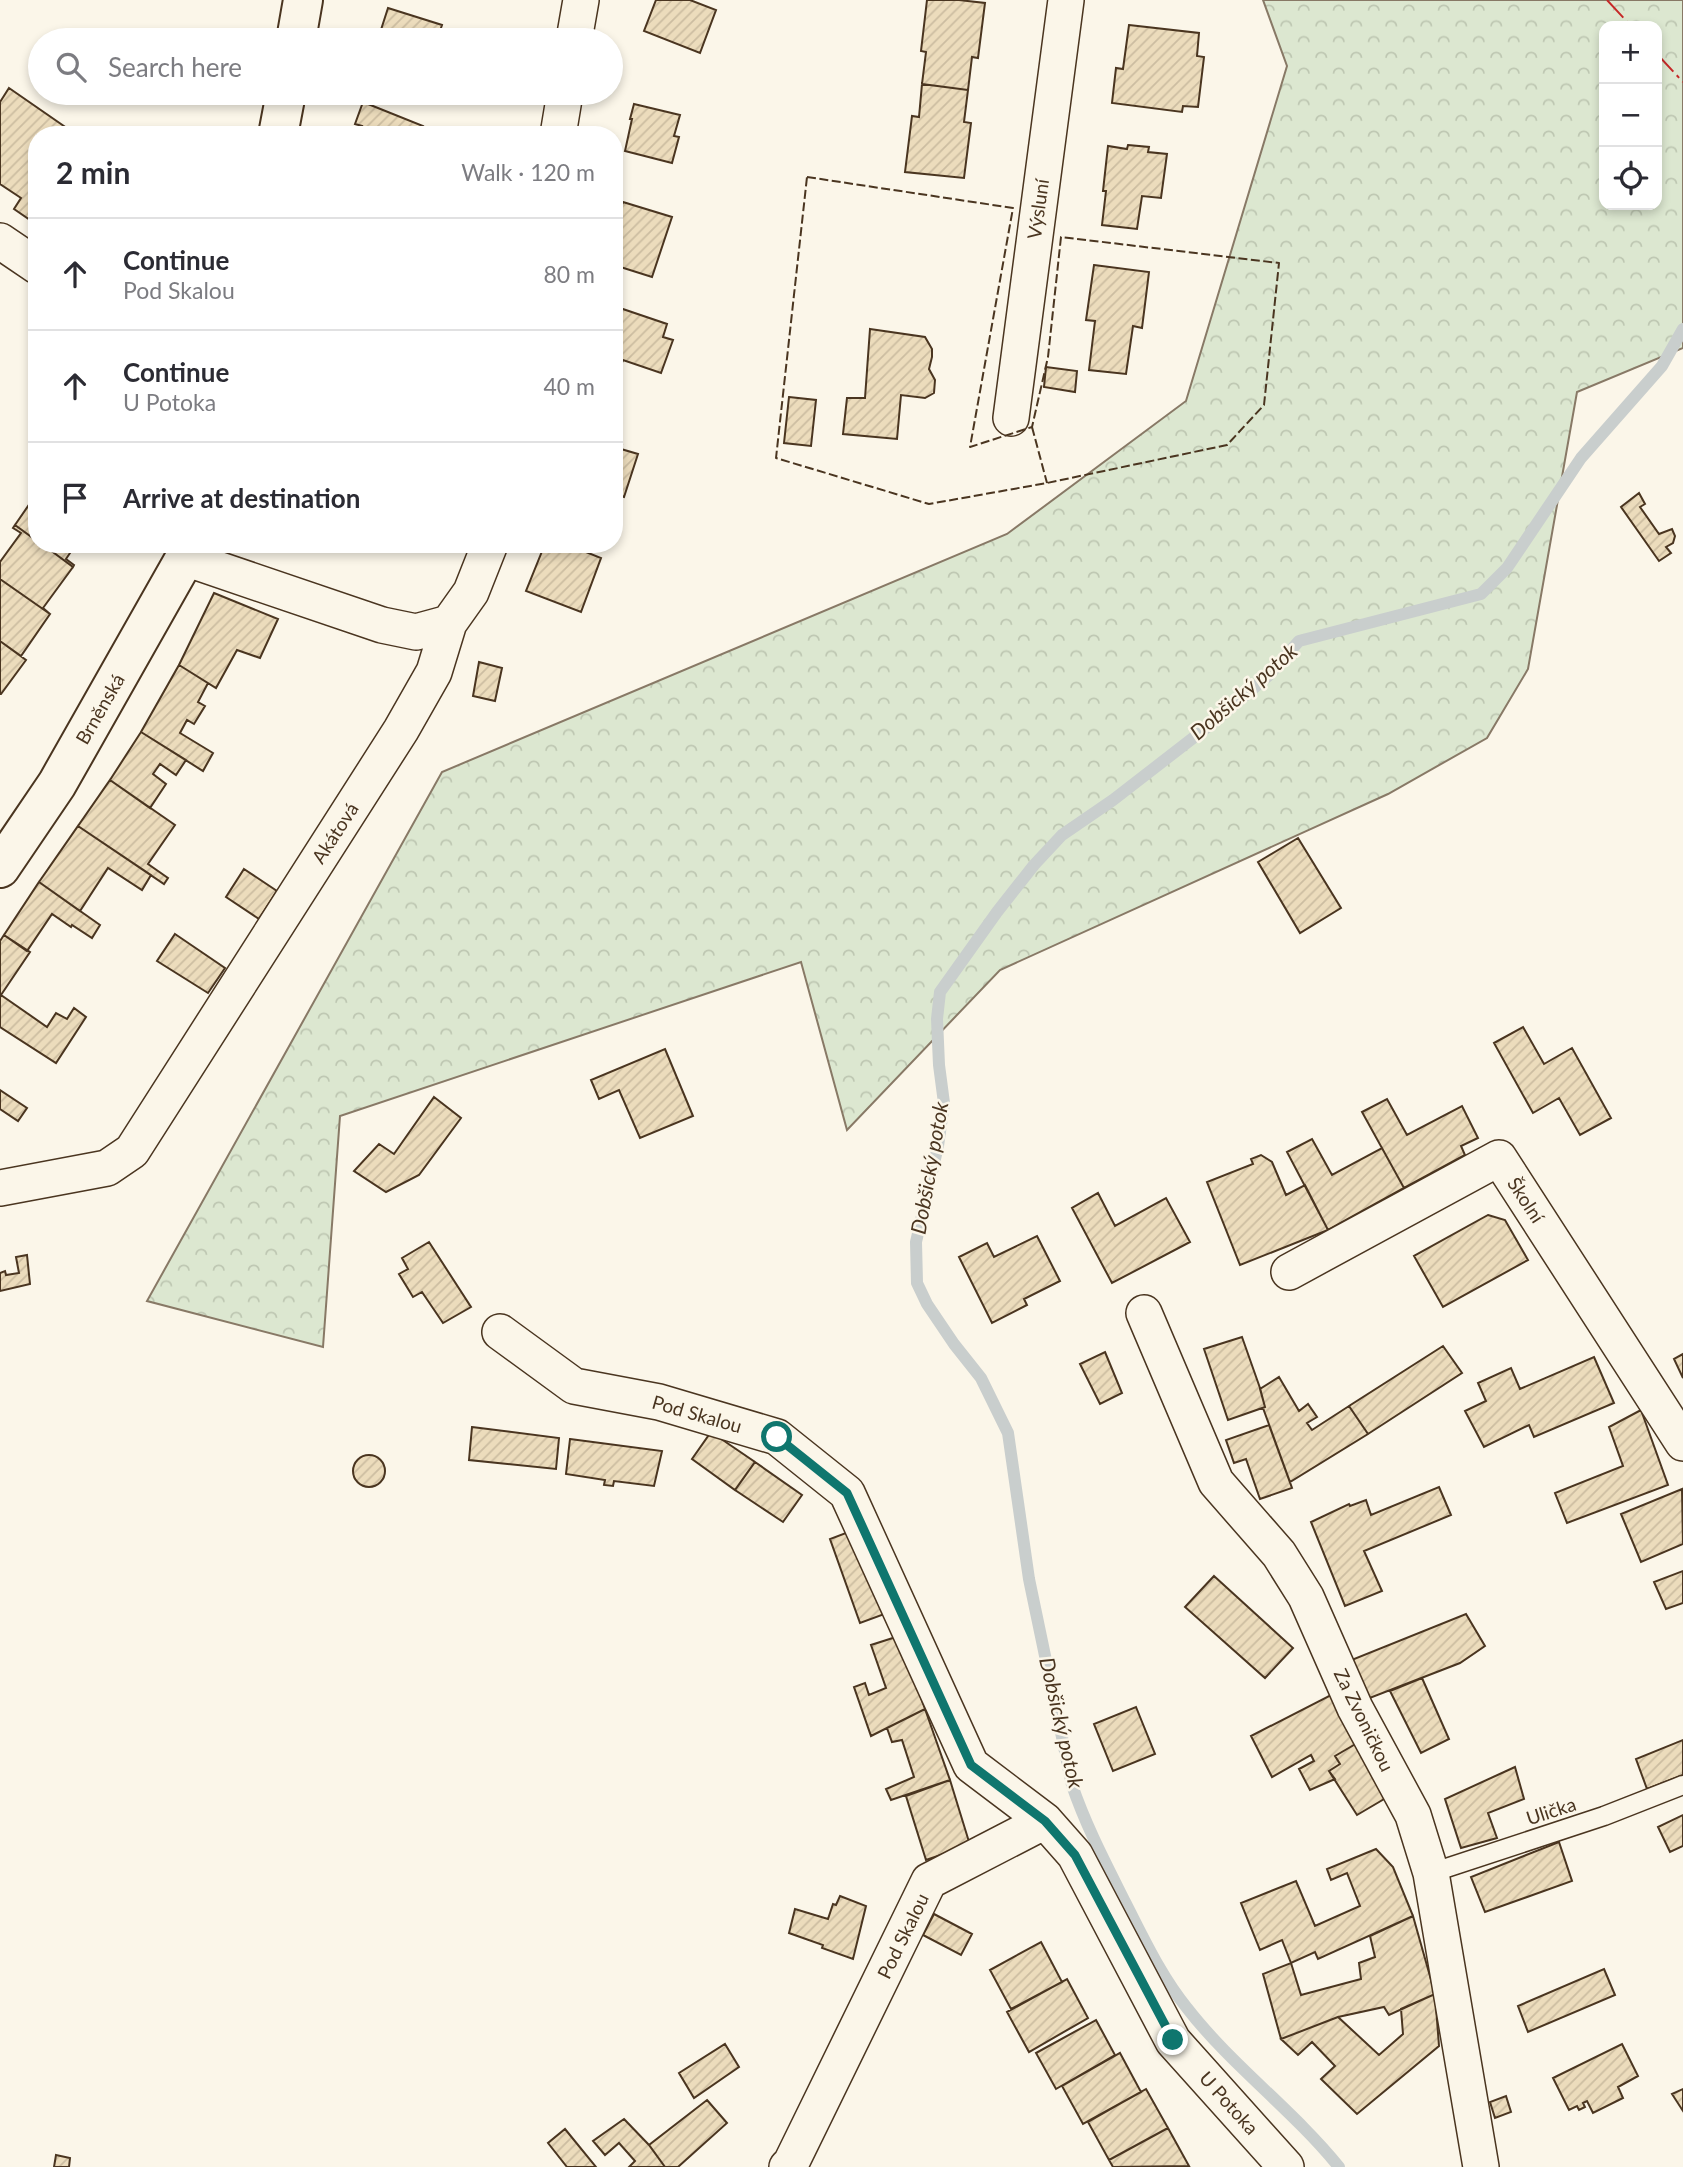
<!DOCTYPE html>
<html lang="en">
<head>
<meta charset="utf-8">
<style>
	body { margin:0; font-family:Lato,sans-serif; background:#f7f7f7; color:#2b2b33 }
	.controls { position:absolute; right:21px; top:21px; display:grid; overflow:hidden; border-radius:14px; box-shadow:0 4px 10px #0003 }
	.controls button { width:63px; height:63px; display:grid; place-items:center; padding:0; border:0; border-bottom:2px solid #e1e1e2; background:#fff; color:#2b2b33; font:35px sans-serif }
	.stop { position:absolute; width:21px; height:21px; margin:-16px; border:5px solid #0f766e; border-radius:50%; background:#fff }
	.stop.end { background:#0f766e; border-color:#fff; box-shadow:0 2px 7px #0008 }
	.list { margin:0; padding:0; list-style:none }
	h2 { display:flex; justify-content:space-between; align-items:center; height:91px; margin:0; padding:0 28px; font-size:30px }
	h2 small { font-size:23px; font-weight:400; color:#7c7c81 }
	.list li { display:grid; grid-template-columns:46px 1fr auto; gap:21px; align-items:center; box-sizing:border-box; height:112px; padding:0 28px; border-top:2px solid #e1e1e2 }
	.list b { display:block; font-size:26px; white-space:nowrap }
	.list p { margin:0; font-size:23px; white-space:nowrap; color:#7c7c81 }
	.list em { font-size:23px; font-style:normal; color:#7c7c81 }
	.icon { flex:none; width:38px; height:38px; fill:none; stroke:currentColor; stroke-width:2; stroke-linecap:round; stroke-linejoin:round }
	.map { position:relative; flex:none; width:1683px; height:2167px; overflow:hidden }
	.search { position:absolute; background:#fff; box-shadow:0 4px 10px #0003; left:28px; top:28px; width:595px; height:77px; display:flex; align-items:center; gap:18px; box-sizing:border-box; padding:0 24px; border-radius:38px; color:#7c7c81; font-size:26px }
	.panel { position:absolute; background:#fff; box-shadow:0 4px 10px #0003; left:28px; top:126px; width:595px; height:427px; border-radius:28px }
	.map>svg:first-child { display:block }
	.forest { fill:url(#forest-crowns); stroke:#887966; stroke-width:2; fill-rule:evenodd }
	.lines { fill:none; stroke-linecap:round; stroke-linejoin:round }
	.stream { stroke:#c9cecd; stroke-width:12 }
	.building { fill:url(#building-hatch); stroke:#4a3520; stroke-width:2 }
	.lane-casing { stroke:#4a3520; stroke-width:21 }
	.street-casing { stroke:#4a3520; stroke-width:38 }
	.secondary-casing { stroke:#4a3520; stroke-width:42 }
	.lane { stroke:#fbf6e9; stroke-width:18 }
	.street { stroke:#fbf6e9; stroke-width:35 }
	.secondary { stroke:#fbf6e9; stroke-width:38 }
	.fence { stroke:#4a3520; stroke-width:2; stroke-dasharray:9 3.5; stroke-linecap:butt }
	.power { stroke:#c62828; stroke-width:2; stroke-dasharray:24 5 3.5 5; stroke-linecap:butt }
	.route { stroke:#0f766e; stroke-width:9 }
	.labels { text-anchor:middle; stroke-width:5; stroke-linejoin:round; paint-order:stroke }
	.street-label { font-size:19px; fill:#4a3520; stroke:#fbf6e9 }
	.water-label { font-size:21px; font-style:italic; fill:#4a3520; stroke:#fbf6e9 }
</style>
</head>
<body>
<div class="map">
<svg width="1683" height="2167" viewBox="0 0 1683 2167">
	<defs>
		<pattern id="forest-crowns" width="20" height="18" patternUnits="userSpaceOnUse" patternTransform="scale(1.75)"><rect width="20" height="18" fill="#dce7d0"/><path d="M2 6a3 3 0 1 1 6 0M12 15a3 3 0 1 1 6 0" fill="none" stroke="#bec7b2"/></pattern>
		<pattern id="building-hatch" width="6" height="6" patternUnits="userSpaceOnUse" patternTransform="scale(1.75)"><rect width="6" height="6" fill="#ecdcbc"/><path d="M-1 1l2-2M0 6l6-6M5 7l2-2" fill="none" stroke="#ccbda1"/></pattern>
	</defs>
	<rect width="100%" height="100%" fill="#fbf6e9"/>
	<path class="forest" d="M1263 0H1683V348L1577 392 1528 669 1487 738 1388 794 1000 970 847 1130 801 962 340 1116 323 1347 147 1301 442 772 1007 534 1186 401 1287 66ZM1604 26H1657V205H1604Z"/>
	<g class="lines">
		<path class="stream" d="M1339 2167C1293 2110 1232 2066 1187 2008 1161 1976 1144 1939 1125 1902 1106 1864 1086 1826 1072 1785L1029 1579 1008 1433 981 1378 954 1344 927 1304 917 1283 916 1242 938 1146 944 1103 939 1065 937 1019 940 992 997 912 1034 865 1062 835 1113 800 1215 721 1268 676 1299 641 1481 594 1507 568 1581 458 1662 366 1683 329"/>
	</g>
	<path class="building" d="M656 0H690L716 10 700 53 644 31Z
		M927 0H959L985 3 978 58 972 57 968 90 922 84 926 52 921 51Z
		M388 8 442 25 437 40H370L371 37 378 39Z
		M1129 25 1199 33 1197 56 1204 57 1198 107 1183 106 1182 112 1112 103 1116 68 1123 69Z
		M922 84 968 90 964 122 971 123 964 178 905 172 912 116 919 117Z
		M9 88 71 131 68 135H37L36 224 14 209 21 198 0 184V102Z
		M363 102 423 126 419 135H358L362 126 355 124Z
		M634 104 680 115 674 136 679 137 672 163 625 151 632 119H630Z
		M1128 145 1149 147 1148 152 1167 154 1161 198 1142 196 1137 229 1102 225 1106 191H1103L1108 146 1127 149Z
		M623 202 672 217 652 277 614 265V228Z
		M1094 265 1149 272 1142 328 1133 326 1126 374 1089 370 1095 321 1086 320Z
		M614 306 667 324 663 337 673 340 661 373 623 360 614 386Z
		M870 329 925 337 932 349V357L929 369 935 380 934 393 925 398 901 395 897 439 843 434 847 398H865Z
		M1046 367 1077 371 1075 392 1044 387Z
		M789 397 816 400 811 446 784 443Z
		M614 442 622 445 621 449 638 454 624 497 614 494Z
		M37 493V541L15 525Z
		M1639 493 1645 504 1640 507 1659 534 1672 529 1675 536 1673 543 1666 547 1671 553 1659 561 1621 507Z
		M15 525 37 541V544H42L73 567 43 608 50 614 0 579V562L21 533 13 528Z
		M42 544H76L66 559 74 565 73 567Z
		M545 544H566L601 558 581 612 526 591Z
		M0 579 50 614 21 656 0 641Z
		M214 593 278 619 260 658 237 650 216 688 179 665Z
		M0 641 26 660 1 694H0Z
		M479 662 502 668 495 701 473 696Z
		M179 665 208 683 198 702 205 706 194 724 187 720 180 733 213 753 203 771 141 732Z
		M141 732 186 760 176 775 160 764 153 774 166 784 150 808 110 780Z
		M110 780 175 825 148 864 168 878 164 884 78 826Z
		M78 826 151 875 142 890 108 868 80 911 39 882Z
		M1298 838 1341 908 1300 933 1258 862Z
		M244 869 277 891 259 919 226 897Z
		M39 882 100 925 92 938 72 925 71 927 52 914 27 951 4 935Z
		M175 934 225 968 208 993 157 961Z
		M4 935 30 952 1 995 47 1027 56 1013 67 1019 74 1008 86 1017 56 1063 0 1027V941Z
		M1523 1027 1544 1064 1572 1048 1611 1118 1580 1135 1559 1098 1533 1113 1494 1043Z
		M665 1049 693 1116 640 1138 619 1090 599 1099 591 1080Z
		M0 1090 27 1108 18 1121 0 1109Z
		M434 1097 461 1118 419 1175 386 1192 354 1171 379 1144 394 1154Z
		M1387 1099 1407 1135 1462 1106 1478 1138 1461 1146 1465 1155 1404 1188 1362 1112Z
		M1312 1139 1332 1175 1382 1148 1404 1188 1328 1230 1287 1152Z
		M1261 1155 1272 1162 1286 1195 1305 1185 1328 1230 1240 1265 1207 1182 1253 1164 1251 1159Z
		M1098 1193 1115 1226 1166 1198 1190 1242 1112 1283 1072 1208Z
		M1488 1215 1505 1220 1528 1260 1443 1307 1414 1256Z
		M1037 1236 1060 1281 1024 1299 1027 1305 992 1323 959 1257 987 1243 994 1257Z
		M429 1242 471 1307 443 1323 422 1292 413 1297 399 1274 408 1269 402 1258Z
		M27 1255 30 1284 0 1291V1273L5 1271 6 1275 19 1273 16 1257Z
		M1242 1337 1260 1388 1265 1407 1228 1420 1204 1349Z
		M1443 1346 1462 1373 1368 1434 1349 1406Z
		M1105 1352 1122 1393 1100 1404 1080 1364Z
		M1683 1354V1378L1674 1359Z
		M1594 1357 1614 1403 1534 1437 1529 1425 1484 1447 1465 1411 1486 1401 1478 1383 1511 1368 1520 1389Z
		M1279 1377 1299 1411 1308 1404 1317 1417 1307 1423 1312 1430 1349 1406 1368 1434 1290 1482 1263 1408 1265 1407 1260 1389Z
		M1641 1410 1668 1485 1567 1523 1555 1493 1623 1466 1609 1427Z
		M1269 1425 1292 1488 1260 1499 1246 1459 1234 1463 1226 1440Z
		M472 1427 559 1438 556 1469 469 1460Z
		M711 1432 755 1462 735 1490 692 1459Z
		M570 1439 662 1451 654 1486 614 1481 613 1486 604 1485 605 1480 566 1474Z
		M353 1471a16 16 0 1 1 32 0a16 16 0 1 1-32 0Z
		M755 1462 802 1495 783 1522 735 1490Z
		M1439 1487 1451 1515 1364 1551 1382 1591 1345 1606 1311 1522 1349 1504 1350 1506 1366 1500 1371 1515Z
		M1682 1489 1683 1544 1641 1562 1621 1514Z
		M859 1528 890 1612 860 1623 830 1539Z
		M1683 1571V1603L1666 1609 1654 1582Z
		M1214 1576 1293 1648 1265 1678 1185 1607Z
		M1466 1614 1485 1646 1460 1663 1362 1701 1349 1661Z
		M899 1636 925 1709 871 1736 854 1687 865 1683 869 1695 886 1688 871 1645Z
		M1422 1678 1449 1739 1421 1753 1390 1691Z
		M1331 1695 1359 1742 1335 1756 1340 1764 1329 1771 1335 1779 1310 1790 1299 1769 1314 1761 1311 1755 1272 1777 1251 1736Z
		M1136 1707 1155 1754 1113 1771 1094 1724Z
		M925 1709 950 1780 891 1800 886 1789 914 1777 902 1740 892 1742 887 1728Z
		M1683 1740V1775L1647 1789 1636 1759Z
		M1359 1742 1391 1795 1357 1815 1329 1771 1340 1764 1335 1756Z
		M1515 1767 1524 1799 1488 1813 1497 1838 1461 1848 1445 1799Z
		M950 1780 970 1845 926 1860 906 1796Z
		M1683 1815V1846L1670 1852 1658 1827Z
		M1559 1842 1572 1881 1485 1912 1471 1877Z
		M1376 1849 1393 1867 1413 1916 1318 1959 1315 1952 1291 1963 1282 1940 1260 1950 1241 1903 1296 1881 1315 1926 1360 1906 1347 1873 1331 1880 1327 1869Z
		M840 1896 866 1906 853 1959 822 1948 823 1945 789 1933 795 1909 828 1919 833 1904 836 1905Z
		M934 1914 972 1934 961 1955 923 1935Z
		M1413 1916 1435 1994 1389 2015 1384 2007 1338 2017 1281 2039 1263 1974 1291 1963 1301 1995 1361 1979 1359 1963 1375 1957 1370 1936Z
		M1041 1942 1062 1982 1011 2009 990 1970Z
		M1604 1969 1615 1995 1528 2032 1518 2006Z
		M1067 1979 1088 2018 1029 2052 1007 2012Z
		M1435 1994 1439 2046 1357 2114 1321 2079 1335 2066 1312 2042 1298 2055 1281 2039 1338 2017 1379 2055 1403 2034 1401 2009Z
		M1096 2020 1115 2055 1056 2089 1036 2053Z
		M725 2044 739 2067 694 2098 679 2073Z
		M1622 2044 1638 2076 1618 2087 1623 2098 1593 2113 1587 2101 1583 2103 1585 2107 1579 2110 1577 2106 1569 2110 1553 2078Z
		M1120 2053 1141 2092 1083 2124 1062 2086Z
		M1146 2089 1168 2128 1109 2160 1088 2122Z
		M1683 2089V2111L1672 2094Z
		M1506 2096 1511 2112 1495 2118 1490 2102Z
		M707 2100 727 2123 678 2167H665L649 2145Z
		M624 2119 649 2145 665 2167H629L635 2161 619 2143 605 2155 593 2141Z
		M1168 2128 1189 2166 1113 2167 1109 2160Z
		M565 2129 596 2167H567L548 2143Z
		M56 2155 70 2158 69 2167H54Z"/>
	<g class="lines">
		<g class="lane-casing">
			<path id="lane" d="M1431 1873 1604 1816 1683 1785"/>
		</g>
		<g class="street-casing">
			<path id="street" d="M574 40 581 0
				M558 135 565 93
				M0 241 37 266
				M1011 418 1066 0
				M185 558 382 625 416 632 449 623
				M0 1188 107 1168 132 1151 401 730 434 672 449 623 471 592 490 544
				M1289 1272 1499 1158 1683 1443
				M1144 1313 1216 1482 1279 1554 1306 1597 1355 1708 1413 1815 1431 1873 1481 2167
				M500 1332 574 1386 659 1402 777 1437 847 1493 971 1765 1045 1821 929 1881 791 2163 787 2167
				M1045 1821 1075 1855 1173 2041 1286 2167"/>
		</g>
		<g class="secondary-casing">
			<path id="secondary" d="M296 40 303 0
				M278 135 286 93
				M0 868 57 784 185 558 189 544"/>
		</g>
		<use href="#lane" class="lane"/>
		<use href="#street" class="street"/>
		<use href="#secondary" class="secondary"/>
		<path class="fence" d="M807 177 1013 208 970 447 1032 427 1048 357 1061 237 1279 263 1264 405 1227 445 1047 483 929 504 776 458Z
			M1032 427 1047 483"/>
		<path class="power" d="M1607 0 1631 26
			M1657 54 1683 82"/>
	</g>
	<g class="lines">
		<path class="route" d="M777 1437 847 1493 971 1765 1045 1821 1075 1855 1173 2040"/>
	</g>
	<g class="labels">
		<g class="street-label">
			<text transform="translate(1038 209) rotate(-82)" y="7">Výsluní</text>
			<text transform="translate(100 709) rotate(-60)" y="7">Brněnská</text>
			<text transform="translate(335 833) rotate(-57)" y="7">Akátová</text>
			<text transform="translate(1526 1200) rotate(57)" y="7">Školní</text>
			<text transform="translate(697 1414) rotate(16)" y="7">Pod Skalou</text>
			<text transform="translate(1364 1720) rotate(64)" y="7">Za Zvoničkou</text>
			<text transform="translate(1551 1811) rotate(-18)" y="7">Ulička</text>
			<text transform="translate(903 1936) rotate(-64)" y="7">Pod Skalou</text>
			<text transform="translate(1229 2103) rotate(48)" y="7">U Potoka</text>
		</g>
		<g class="water-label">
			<text transform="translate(1244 692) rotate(-41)" y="7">Dobšický potok</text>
			<text transform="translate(930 1168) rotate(-80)" y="7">Dobšický potok</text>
			<text transform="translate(1061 1723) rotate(77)" y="7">Dobšický potok</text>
		</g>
	</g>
</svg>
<div class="controls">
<button>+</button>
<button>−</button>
<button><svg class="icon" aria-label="locate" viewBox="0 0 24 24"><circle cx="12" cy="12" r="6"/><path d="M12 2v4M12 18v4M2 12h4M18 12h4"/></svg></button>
</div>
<div class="stop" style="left:777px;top:1437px"></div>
<div class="stop end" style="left:1173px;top:2040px"></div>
<div class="search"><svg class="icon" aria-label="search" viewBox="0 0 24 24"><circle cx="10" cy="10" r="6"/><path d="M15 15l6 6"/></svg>Search here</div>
<section class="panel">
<h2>2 min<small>Walk · 120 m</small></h2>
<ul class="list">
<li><svg class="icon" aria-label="ahead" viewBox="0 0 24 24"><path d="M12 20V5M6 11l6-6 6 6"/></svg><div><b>Continue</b><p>Pod Skalou</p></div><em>80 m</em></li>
<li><svg class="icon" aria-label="ahead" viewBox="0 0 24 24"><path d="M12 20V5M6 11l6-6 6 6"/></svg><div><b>Continue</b><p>U Potoka</p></div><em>40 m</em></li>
<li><svg class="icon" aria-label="arrive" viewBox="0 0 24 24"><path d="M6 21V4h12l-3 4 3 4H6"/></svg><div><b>Arrive at destination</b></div></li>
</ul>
</section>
</div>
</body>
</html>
